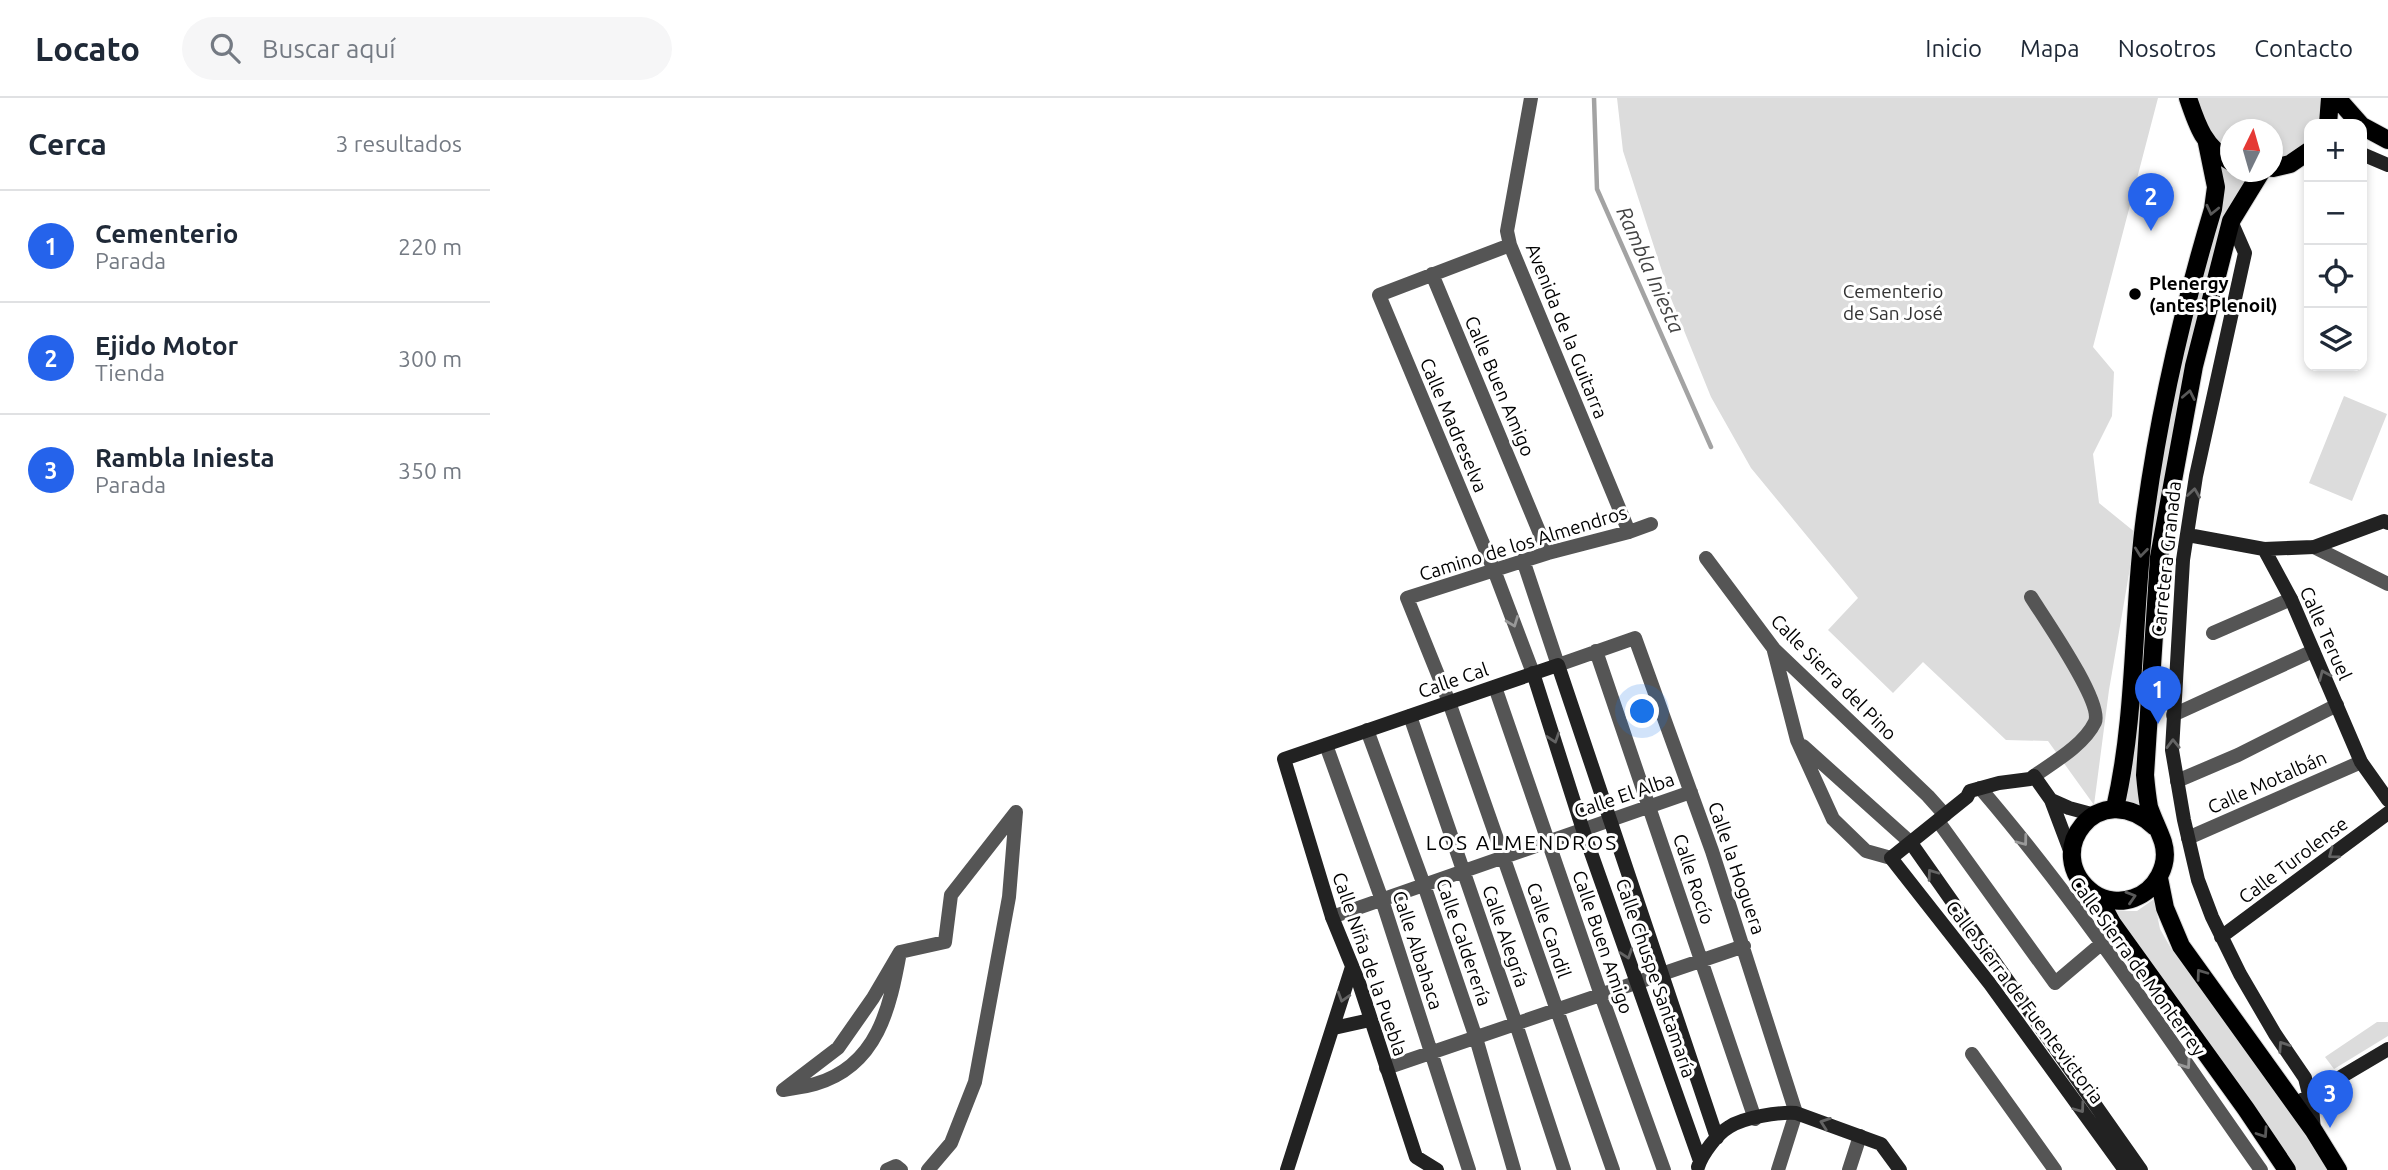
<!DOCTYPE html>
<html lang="es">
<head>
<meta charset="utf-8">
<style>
	body { margin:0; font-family:Ubuntu,sans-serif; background:#f6f6f7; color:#1f2937 }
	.controls { position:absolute; right:21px; top:21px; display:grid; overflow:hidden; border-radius:14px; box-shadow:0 4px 10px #0003 }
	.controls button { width:63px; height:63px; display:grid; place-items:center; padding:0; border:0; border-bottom:2px solid #e0e1e3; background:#fff; color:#1f2937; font:35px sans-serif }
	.compass { position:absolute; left:1730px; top:21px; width:63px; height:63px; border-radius:50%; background:#fff; box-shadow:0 4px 10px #0003; rotate:5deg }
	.you { position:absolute; left:1153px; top:614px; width:24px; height:24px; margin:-18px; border:5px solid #fff; border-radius:50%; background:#1a73e8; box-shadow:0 0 0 10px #1a73e833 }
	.badge { display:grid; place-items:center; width:46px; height:46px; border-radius:50%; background:#2563eb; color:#fff; font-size:23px; font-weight:700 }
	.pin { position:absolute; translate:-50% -58px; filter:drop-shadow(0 2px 4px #0008) }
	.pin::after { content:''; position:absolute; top:37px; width:24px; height:21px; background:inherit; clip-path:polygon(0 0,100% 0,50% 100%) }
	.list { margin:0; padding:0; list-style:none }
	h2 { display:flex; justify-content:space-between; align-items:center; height:91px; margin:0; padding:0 28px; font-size:30px }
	h2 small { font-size:23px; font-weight:400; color:#747a83 }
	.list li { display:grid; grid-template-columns:46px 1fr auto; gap:21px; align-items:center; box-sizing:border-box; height:112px; padding:0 28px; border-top:2px solid #e0e1e3 }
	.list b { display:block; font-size:26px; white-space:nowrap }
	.list p { margin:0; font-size:23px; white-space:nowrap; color:#747a83 }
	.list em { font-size:23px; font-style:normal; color:#747a83 }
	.icon { flex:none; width:38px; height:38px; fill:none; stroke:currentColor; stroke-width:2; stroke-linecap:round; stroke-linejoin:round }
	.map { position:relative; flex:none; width:1898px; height:1072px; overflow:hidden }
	header { display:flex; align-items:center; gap:42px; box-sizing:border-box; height:98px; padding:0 35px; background:#fff; border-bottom:2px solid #e0e1e3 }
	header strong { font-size:33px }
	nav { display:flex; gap:38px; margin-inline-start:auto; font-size:24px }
	.search { width:490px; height:63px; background:#f6f6f7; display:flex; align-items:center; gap:18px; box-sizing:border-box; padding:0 24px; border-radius:38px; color:#747a83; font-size:26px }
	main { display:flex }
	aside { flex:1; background:#fff }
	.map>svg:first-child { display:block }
	.green { fill:#dcdcdc }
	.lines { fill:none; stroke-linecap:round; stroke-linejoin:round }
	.stream { stroke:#a3a3a3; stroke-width:4.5 }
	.primary-casing { stroke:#dbdbdb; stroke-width:20 }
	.street { stroke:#555; stroke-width:14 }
	.secondary { stroke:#222; stroke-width:14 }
	.primary { stroke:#000; stroke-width:18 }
	.oneway { stroke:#595959 }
	.oneway2 { stroke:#646464 }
	.oneway3 { stroke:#999 }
	.poi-dot { fill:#000; stroke:#fff; stroke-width:2.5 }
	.labels { text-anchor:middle; stroke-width:6; stroke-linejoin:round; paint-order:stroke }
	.poi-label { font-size:19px; font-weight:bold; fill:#000; stroke:#fff; text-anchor:start }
	.park-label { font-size:19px; fill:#333; stroke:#fff }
	.street-label { font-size:19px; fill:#000; stroke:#fff }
	.water-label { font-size:21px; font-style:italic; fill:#444; stroke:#fff }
	.neighbourhood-label { font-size:21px; letter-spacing:2px; fill:#000; stroke:#fff }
</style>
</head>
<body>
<header>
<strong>Locato</strong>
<div class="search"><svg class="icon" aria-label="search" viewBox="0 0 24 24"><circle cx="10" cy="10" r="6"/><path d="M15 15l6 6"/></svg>Buscar aquí</div>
<nav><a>Inicio</a><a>Mapa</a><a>Nosotros</a><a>Contacto</a></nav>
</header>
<main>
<aside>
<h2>Cerca<small>3 resultados</small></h2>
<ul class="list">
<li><span class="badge">1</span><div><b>Cementerio</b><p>Parada</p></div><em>220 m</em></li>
<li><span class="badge">2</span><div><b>Ejido Motor</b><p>Tienda</p></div><em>300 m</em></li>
<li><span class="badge">3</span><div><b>Rambla Iniesta</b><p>Parada</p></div><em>350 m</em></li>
</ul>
</aside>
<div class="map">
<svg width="1898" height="1072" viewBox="0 0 1898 1072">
	<rect width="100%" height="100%" fill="#fff"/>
	<path class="green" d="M1127 0H1668L1603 249 1624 274 1622 318 1603 356 1609 405 1646 435 1619 592 1604 707 1558 643 1516 642 1433 564 1403 595 1338 532 1368 500 1261 370 1221 299 1180 198 1133 53Z
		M1698 0H1840L1838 26H1819V53L1783 70V32H1741V74H1771L1751 105 1704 268 1659 594 1665 729 1625 710 1655 419 1726 89Z
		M1854 298 1897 316 1862 403 1819 385Z
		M1664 801 1670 831 1682 852 1813 1034 1837 1072H1805L1623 813H1647Z
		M1887 924H1898V938L1844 971 1835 959Z"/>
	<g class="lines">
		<path class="stream" d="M1104 0 1107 91 1221 349"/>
		<g class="primary-casing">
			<path id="primary" d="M1698 0C1707 27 1714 49 1741 64
				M1847 0 1870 26
				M1838 26 1840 0
				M1872 28 1898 42
				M1783 70 1800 66 1819 53
				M1625 710C1647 615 1642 515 1655 419 1669 315 1693 211 1723 111L1726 89 1717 45
				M1665 729C1609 676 1549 755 1603 795 1614 803 1631 805 1644 800 1666 792 1680 767 1673 744 1669 732 1663 721 1659 709 1657 698 1656 688 1655 677L1669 459 1704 268 1741 123 1771 74
				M1669 780 1675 810 1691 848 1824 1033 1848 1072
				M1608 799 1622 825 1756 1011 1797 1072"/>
		</g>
		<path class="street" d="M1041 0 1017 133 1020 147 1139 434
			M1020 147 889 197 1004 472 1043 575
			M942 176 1058 455
			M1824 449 1898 486
			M1216 460 1284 551 1438 698 1455 717
			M1033 462 1068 567 1145 540 1222 753 1306 1015 1288 1072
			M1541 499C1554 520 1613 604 1605 624 1594 647 1564 664 1544 678
			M1723 535 1801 501
			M1106 553 1265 1021
			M1284 553 1307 642 1343 721 1376 753 1401 760
			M1005 589 1111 897 1174 1072
			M1683 617 1823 553
			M920 618 1026 926 1074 1072
			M877 632 934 787 986 940 1024 1072
			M836 647 892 802 979 1072
			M1313 648 1421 745
			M1687 683 1748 657 1847 607
			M1490 690C1593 810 1680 943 1771 1072
			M1448 723 1565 885 1611 846
			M1698 740 1871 664
			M842 819 1201 694
			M410 854C400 909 388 968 325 986 315 989 304 990 293 992L348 950 383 900 410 854 455 844 461 797 526 714 519 799 485 984 461 1045 438 1072
			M1482 956 1565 1072
			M896 970 1254 848
			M397 1072 406 1068 411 1072
			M1123 1072 959 604 917 500 1058 455 1139 434 1161 426
			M1359 1072 1370 1038"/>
		<path class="secondary" d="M1872 56 1898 67
			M1741 123 1755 155 1706 378 1693 462 1682 652 1694 722 1708 782 1722 819 1750 876 1785 936 1815 980 1822 1008 1824 1033
			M1698 437 1774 451 1824 449 1894 423 1898 425
			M1774 451 1801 501 1871 664 1898 702
			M1043 575 1093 732 1210 1063
			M1561 702 1544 678 1540 681 1509 685 1480 693 1477 699 1401 760 1500 886 1635 1072
			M1421 745 1651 1072
			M1581 755 1561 702 1579 710 1605 717
			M1731 839 1898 715
			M844 930 880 922
			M1812 1002 1898 951
			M1208 1069C1212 1056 1227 1036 1239 1029 1254 1019 1289 1014 1306 1015L1391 1046 1410 1072
			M797 1072 862 869
			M947 1072 926 1059 869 885 842 819 794 661 1068 567 1227 1040"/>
		<use href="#primary" class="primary"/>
	</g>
	<defs><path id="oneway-chevron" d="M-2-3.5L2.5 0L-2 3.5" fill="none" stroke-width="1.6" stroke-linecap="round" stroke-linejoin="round" transform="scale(1.75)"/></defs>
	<g class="oneway">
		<use href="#oneway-chevron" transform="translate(1722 112) rotate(103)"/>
		<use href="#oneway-chevron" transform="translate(1699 297) rotate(-79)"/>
		<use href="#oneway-chevron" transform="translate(1651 454) rotate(96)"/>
		<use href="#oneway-chevron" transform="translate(1641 799) rotate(-17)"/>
		<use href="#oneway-chevron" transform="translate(1711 876) rotate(-126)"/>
		<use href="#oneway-chevron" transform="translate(1773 1035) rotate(56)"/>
	</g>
	<g class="oneway2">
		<use href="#oneway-chevron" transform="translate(1704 395) rotate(-82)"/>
		<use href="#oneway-chevron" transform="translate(1834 577) rotate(-113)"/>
		<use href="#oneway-chevron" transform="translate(1064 640) rotate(72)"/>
		<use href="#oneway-chevron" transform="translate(1683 646) rotate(-91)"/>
		<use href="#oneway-chevron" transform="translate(1843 756) rotate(143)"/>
		<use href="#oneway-chevron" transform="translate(1442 776) rotate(-126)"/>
		<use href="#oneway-chevron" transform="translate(1137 856) rotate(71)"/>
		<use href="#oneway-chevron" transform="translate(853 899) rotate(107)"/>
		<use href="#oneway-chevron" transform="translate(1793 948) rotate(-124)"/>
		<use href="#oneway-chevron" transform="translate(1590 1010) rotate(54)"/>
		<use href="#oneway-chevron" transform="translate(1335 1025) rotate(-161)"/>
	</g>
	<g class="oneway3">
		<use href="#oneway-chevron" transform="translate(1023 524) rotate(69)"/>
		<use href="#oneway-chevron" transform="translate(1533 743) rotate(53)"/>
		<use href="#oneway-chevron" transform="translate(1696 966) rotate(55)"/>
	</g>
	<circle class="poi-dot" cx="1645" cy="196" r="7"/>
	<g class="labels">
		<g class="poi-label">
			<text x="1659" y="192">Plenergy<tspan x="1659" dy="22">(antes Plenoil)</tspan></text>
		</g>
		<g class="park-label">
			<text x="1403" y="200">Cementerio<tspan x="1403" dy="22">de San José</tspan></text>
		</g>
		<g class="street-label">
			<text transform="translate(1077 233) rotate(68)" y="7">Avenida de la Guitarra</text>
			<text transform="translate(1010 288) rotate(67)" y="7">Calle Buen Amigo</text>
			<text transform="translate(964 327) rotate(67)" y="7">Calle Madreselva</text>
			<text transform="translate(1033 445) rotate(-17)" y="7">Camino de los Almendros</text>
			<text transform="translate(1676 461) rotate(-84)" y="7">Carretera Granada</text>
			<text transform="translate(1836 535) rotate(66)" y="7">Calle Teruel</text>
			<text transform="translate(1344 579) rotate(45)" y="7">Calle Sierra del Pino</text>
			<text transform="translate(963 582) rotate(-19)" y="7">Calle Cal</text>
			<text transform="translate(1777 684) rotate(-24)" y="7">Calle Motalbán</text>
			<text transform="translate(1134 697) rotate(-19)" y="7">Calle El Alba</text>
			<text transform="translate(1803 762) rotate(-37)" y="7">Calle Turolense</text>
			<text transform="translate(1247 770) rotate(71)" y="7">Calle la Hoguera</text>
			<text transform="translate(1204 781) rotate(72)" y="7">Calle Rocío</text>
			<text transform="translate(1059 832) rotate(71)" y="7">Calle Candil</text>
			<text transform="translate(1016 838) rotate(71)" y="7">Calle Alegría</text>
			<text transform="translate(974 844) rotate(71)" y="7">Calle Calderería</text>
			<text transform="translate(1113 844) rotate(71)" y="7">Calle Buen Amigo</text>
			<text transform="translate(928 852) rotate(72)" y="7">Calle Albahaca</text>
			<text transform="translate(880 866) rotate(71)" y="7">Calle Niña de la Puebla</text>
			<text transform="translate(1648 868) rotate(54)" y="7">Calle Sierra de Monterrey</text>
			<text transform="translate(1166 880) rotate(71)" y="7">Calle Chuspe Santamaría</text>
			<text transform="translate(1535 904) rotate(53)" y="7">Calle Sierra de Fuentevictoria</text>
		</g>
		<g class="water-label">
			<text transform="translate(1160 172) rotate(66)" y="7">Rambla Iniesta</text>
		</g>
		<g class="neighbourhood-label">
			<text x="1032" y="752">LOS ALMENDROS</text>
		</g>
	</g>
</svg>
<div class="controls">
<button>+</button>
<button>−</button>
<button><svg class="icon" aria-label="locate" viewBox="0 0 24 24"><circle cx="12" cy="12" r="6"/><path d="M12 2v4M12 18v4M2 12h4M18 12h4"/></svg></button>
<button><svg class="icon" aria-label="layers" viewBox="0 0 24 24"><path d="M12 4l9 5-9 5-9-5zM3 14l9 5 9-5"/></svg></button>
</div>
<svg class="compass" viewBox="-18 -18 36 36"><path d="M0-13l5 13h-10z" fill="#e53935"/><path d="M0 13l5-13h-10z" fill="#747a83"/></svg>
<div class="you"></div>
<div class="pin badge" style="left:1668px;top:626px">1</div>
<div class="pin badge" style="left:1661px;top:133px">2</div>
<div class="pin badge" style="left:1840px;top:1030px">3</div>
</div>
</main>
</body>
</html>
